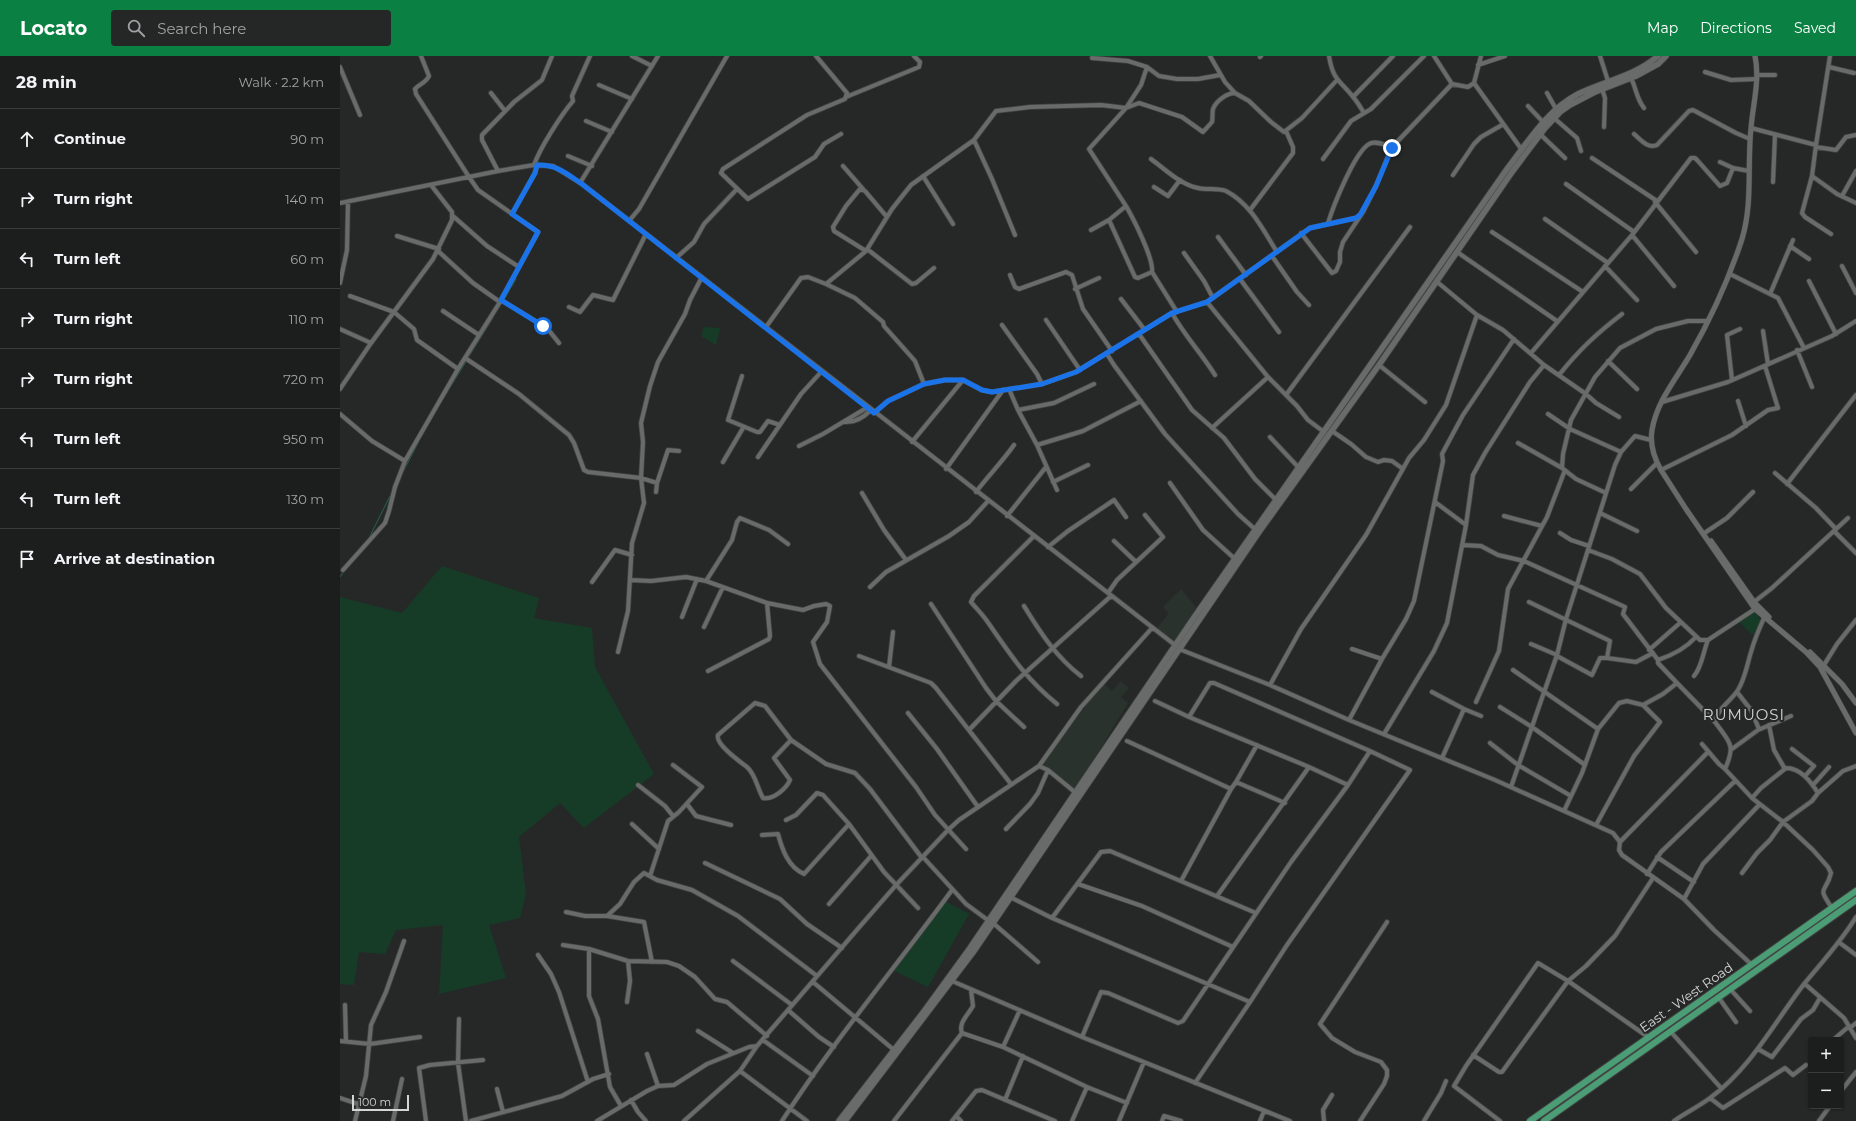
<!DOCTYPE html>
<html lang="en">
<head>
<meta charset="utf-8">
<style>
	body { margin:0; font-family:Montserrat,sans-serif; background:#252726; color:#f1f3f6 }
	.controls { position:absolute; right:12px; bottom:12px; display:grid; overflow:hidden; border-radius:4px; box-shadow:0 1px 3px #0004 }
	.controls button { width:36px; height:36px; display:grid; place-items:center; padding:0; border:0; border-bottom:1px solid #3a3c3b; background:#1c1e1d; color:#f1f3f6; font:20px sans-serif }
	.scale { position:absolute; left:12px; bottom:10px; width:57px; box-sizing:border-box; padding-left:4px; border:2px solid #d4d5d4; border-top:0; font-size:11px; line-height:14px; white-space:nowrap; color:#d4d5d4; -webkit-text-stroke:3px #262827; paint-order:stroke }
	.stop { position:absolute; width:12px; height:12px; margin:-9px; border:3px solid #1a73e8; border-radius:50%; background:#fff }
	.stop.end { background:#1a73e8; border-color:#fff; box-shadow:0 1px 4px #0008 }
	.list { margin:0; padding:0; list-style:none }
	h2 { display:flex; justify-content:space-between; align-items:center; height:52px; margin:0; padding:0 16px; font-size:17px }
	h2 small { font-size:13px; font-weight:400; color:#a0a2a4 }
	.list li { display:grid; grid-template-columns:26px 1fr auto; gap:12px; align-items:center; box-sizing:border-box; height:60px; padding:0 16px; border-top:1px solid #3a3c3b }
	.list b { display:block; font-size:15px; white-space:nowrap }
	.list em { font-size:13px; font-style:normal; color:#a0a2a4 }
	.icon { flex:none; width:22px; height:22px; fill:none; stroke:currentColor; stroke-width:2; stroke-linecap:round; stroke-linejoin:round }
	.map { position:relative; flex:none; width:1516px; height:1065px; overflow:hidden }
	header { display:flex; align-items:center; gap:24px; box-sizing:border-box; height:56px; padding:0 20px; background:#0b8043; color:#fff }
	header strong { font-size:19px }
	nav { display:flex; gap:22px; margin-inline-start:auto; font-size:14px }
	.search { width:280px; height:36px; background:#252726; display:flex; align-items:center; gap:10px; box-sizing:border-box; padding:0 14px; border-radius:4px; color:#a0a2a4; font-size:15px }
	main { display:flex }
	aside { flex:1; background:#1c1e1d }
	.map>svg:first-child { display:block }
	.built { fill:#2a322d }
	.green { fill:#163c28 }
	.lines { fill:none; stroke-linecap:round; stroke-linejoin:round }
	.stream { stroke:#246745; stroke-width:1 }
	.minor-casing { stroke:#424443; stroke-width:5.5 }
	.tertiary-casing { stroke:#424443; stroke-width:6 }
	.secondary-casing { stroke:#424443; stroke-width:7 }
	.primary-casing { stroke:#424443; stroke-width:8 }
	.minor { stroke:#686b69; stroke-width:4 }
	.tertiary { stroke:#686b69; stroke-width:5 }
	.secondary { stroke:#686b69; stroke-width:5.5 }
	.primary { stroke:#4b9d76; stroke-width:6 }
	.route { stroke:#1a73e8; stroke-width:5 }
	.labels { text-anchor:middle; stroke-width:4; stroke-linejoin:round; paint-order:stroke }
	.street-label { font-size:13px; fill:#d4d5d4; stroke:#262827 }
	.quarter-label { font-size:15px; letter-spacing:1px; fill:#d4d5d4; stroke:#262827 }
</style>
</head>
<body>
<header>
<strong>Locato</strong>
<div class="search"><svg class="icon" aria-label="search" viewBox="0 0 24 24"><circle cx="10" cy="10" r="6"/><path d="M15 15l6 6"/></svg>Search here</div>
<nav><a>Map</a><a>Directions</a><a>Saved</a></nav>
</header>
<main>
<aside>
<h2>28 min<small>Walk · 2.2 km</small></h2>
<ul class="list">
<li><svg class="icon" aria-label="ahead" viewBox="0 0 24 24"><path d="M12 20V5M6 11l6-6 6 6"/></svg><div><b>Continue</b></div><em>90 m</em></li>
<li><svg class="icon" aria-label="right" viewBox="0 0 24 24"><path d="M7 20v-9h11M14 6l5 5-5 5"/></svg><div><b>Turn right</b></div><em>140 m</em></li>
<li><svg class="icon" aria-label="left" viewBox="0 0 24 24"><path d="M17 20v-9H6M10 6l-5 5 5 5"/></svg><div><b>Turn left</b></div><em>60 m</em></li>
<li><svg class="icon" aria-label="right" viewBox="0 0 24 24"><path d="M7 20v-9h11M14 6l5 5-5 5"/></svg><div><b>Turn right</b></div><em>110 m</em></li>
<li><svg class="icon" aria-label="right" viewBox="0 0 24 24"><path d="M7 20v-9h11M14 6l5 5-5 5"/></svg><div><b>Turn right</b></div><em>720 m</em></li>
<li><svg class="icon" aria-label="left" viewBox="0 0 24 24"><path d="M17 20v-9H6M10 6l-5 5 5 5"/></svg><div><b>Turn left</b></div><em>950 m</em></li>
<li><svg class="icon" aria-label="left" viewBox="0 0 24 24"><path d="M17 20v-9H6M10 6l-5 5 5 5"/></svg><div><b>Turn left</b></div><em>130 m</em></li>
<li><svg class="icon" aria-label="arrive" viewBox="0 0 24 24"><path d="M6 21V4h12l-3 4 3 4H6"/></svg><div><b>Arrive at destination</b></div></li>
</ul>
</aside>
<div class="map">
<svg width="1516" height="1065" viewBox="0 0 1516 1065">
	<rect width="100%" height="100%" fill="#262827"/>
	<path class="built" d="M841 533 856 551 835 588 816 573 829 557 823 551Z
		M781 625 789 632 781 641 788 647 735 734 702 707 763 627 772 635Z"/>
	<path class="green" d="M364 271 380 272 376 289 361 280Z
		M102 510 199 542 194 562 252 572 255 611 314 718 244 772 220 747 179 781 186 838 180 862 149 869 166 922 99 938 103 869 56 874 45 898 19 896 14 929 0 928V541L62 557Z
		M1413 555 1421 564 1413 579 1399 566Z
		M603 844 629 858 588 931 552 914Z"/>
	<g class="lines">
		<path class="stream" d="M165 242 176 223
			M128 302 153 262
			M95 356 127 304
			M63 416 78 387
			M28 484 50 440
			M0 521 4 515"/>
		<g class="minor-casing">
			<path id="minor" d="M292 0 312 10
				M476 0 507 37 505 43 467 59 383 113 381 117 408 143 475 101 484 88 501 78
				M870 0 885 26 895 37 909 45 931 66 944 76 962 62 997 24
				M989 0C993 25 1000 24 1014 42 1018 47 1021 52 1024 57
				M1094 0 1112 28
				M1141 0 1134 27 1182 94
				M1260 0 1268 25
				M920 1 921 0
				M752 2 788 5 807 11 819 20 837 23H858L880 19
				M1138 9 1165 0
				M0 11 20 59
				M1489 11 1514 17
				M1365 16 1391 24 1417 23
				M1417 19H1435
				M1291 22C1297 34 1296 42 1304 52
				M259 29 292 43
				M1262 33 1265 42 1264 71
				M151 37 165 55
				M1207 37 1216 53
				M506 41 579 11 580 6 574 0
				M1013 41 1053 0
				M1188 50 1203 66
				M1214 62 1237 82 1241 95
				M246 65 272 76
				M1411 72 1476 89 1490 0
				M1200 78 1225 102
				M1294 78C1301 84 1308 93 1317 89L1349 55 1353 54 1396 77 1410 83
				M634 84 652 123 675 179
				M1476 89 1472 120 1462 157 1465 161 1491 178
				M1476 91 1496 94 1506 81 1516 79
				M228 100 252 110
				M1252 102 1317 145
				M811 103C825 113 841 129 858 132 867 134 878 132 886 135 911 148 923 174 937 196
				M983 103 1011 65 1031 53 1084 0
				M1380 106 1393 112 1409 115
				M194 109C200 92 221 59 233 45L232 40 250 0
				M503 110 523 133
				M158 115 142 84V79L174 46 202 24 212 0
				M1113 119 1134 88 1141 81 1162 69
				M583 120 613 168
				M1472 120 1497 138 1516 147
				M1433 126 1435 79
				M240 127 318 0
				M1226 128 1294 176
				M814 131 828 140 840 124
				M1502 140 1516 115
				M1315 146 1356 196
				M0 147 158 115 194 109 213 110 242 128 835 589
				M786 150C793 162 814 203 812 216
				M910 154 953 97V91L946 75
				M172 158 195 117 197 109
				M113 160 147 190 179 211
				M1205 163 1268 207
				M769 164 795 221 798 222 812 216 837 256
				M289 165 299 153 387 0
				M988 167C993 151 1014 97 1029 88 1035 84 1045 89 1052 91
				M751 174 769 164 786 150 749 93 786 52 801 29 807 11
				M1152 176 1243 236
				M961 177 992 217 996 215 1000 206V196L1003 186 1023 156 1036 130 1051 93 1056 87 1112 28 1128 31 1134 27
				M1292 179 1334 230
				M57 180 99 193
				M878 181 906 219
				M1450 190 1469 203
				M527 193 572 228 576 227 594 212
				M98 195 133 227 160 246
				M526 195 494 175 493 171 506 150 520 133 525 135 547 161
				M1117 196 1217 265
				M844 197 864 225 873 242
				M932 200 957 236 969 249
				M336 202 354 186 364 168 397 133
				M1265 210 1297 244
				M1502 210 1516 237
				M1390 218 1438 242 1464 292
				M670 219 675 231 679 233 726 216 732 219 743 253 772 295
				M900 223 939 276
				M1096 225 1137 259 1163 274 1204 309 1246 338 1256 347 1279 361
				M1469 225 1496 278
				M0 227 7 194 8 146
				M486 228 515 242 543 266 544 270 575 305 584 328
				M735 233 759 222
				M1430 238 1453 184
				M10 240 54 256 74 273 77 284 118 313
				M781 243 804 273
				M161 244 207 272 219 287
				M867 246 928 321 957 350 968 364 984 376
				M229 251 240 256 253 239 273 244 306 178
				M103 255 139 279
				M832 257C844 279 862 298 875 319
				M706 264 740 314
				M662 269 697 318 702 328
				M426 271 461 222 468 221 486 228 526 195 552 153 571 129 634 84 656 55 690 51 761 49 786 52 799 47 842 61 863 76 872 66C873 62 872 57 873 53 876 45 887 37 895 37
				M0 273 31 287
				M1423 275 1428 308
				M799 278 852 354 884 382 915 423 936 444
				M1457 294 1472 331
				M1191 297 1292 179 1351 102H1355L1358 105 1380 130 1387 127 1393 112
				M767 298 774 309 825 378 898 458 917 475
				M125 302 179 338 229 379 234 387 244 414 248 416 301 422 317 427
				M1268 305 1297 333
				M1039 309 1085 346
				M1219 319C1239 294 1256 278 1282 258
				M402 320 388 364 417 376H420L428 365 440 369
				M1392 324 1387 279 1400 273
				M0 333 31 287 93 203 112 164V156L91 129
				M669 333 678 354 697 389 717 434
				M946 339 1070 171
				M1398 345 1406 370
				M1322 346 1388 326 1492 280 1516 265
				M678 354 714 347 754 328
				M534 357 548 345 584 328 605 324H623L642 334 652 336 702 328 736 316 832 257 867 246 970 172 1016 162 1023 156
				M0 358 32 385 65 405
				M1208 358 1230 373 1281 396
				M504 366C515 367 523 362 531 354
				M872 372 928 321
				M992 375 1011 388 1026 401 1038 406 1044 404 1052 405 1063 413
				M930 381 959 412
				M572 386 623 324
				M1178 387 1222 412
				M697 389 743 375 801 345
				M459 390 483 378 528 351
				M418 401 461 338 482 315
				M383 406 403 372
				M606 413 663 334
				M1321 414 1392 379 1428 354 1438 352 1425 310
				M1435 417 1476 452 1496 473
				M713 426 748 409
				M830 427 863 474 895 503
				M1447 428 1516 339
				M1291 433 1317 407
				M316 436 317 427 328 394 339 395
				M636 436C648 420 662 406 674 389
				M522 437 544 474 566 504
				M1266 437 1236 423 1222 412 1223 398 1231 364 1255 321 1280 292 1316 273 1348 265H1368
				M1095 446 1126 469
				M1260 457 1297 475
				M667 460 706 411
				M1164 460 1202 470
				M1494 475 1516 497
				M1220 477 1231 484 1249 490
				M1363 478 1387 462 1413 436
				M694 480 634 540 631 546C636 552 642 558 647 565 670 598 685 622 717 648
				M774 485 796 506
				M1122 489 1141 490 1158 499 1184 505 1285 551 1283 558 1318 604C1333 599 1345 593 1356 581
				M708 491 728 475 774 444 786 461
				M1248 494 1272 503 1300 518 1326 552 1360 584H1368L1415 553
				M3 514 45 467 49 455 55 431 65 405 118 313 160 246 198 176 138 134 129 121 76 38 75 33C79 28 86 27 89 20L81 0
				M290 524 311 525 346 521 366 525 427 547 463 554 474 550 486 548 490 550 487 566 473 586 480 608 576 731 595 759 626 793
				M366 525 392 484 397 466 400 462 429 474 448 488
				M252 526 275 494 292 499
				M530 531 546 516 609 480 629 466 648 445
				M768 537 777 524 823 481 805 459
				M1189 546 1270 585 1267 602 1296 606 1313 597
				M1414 546 1432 532 1508 462
				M591 548 646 632 656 645 684 671
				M684 550C700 576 716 601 741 620
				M342 561 357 523
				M364 571 383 531
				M1191 588 1217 599
				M839 593 930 629 1009 664 1155 724 1273 777 1280 786 1279 794 1282 799 1344 843 1374 874 1411 908
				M1012 593 1042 603
				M1309 594 1341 566
				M278 596 288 555 292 487 304 447 301 422 303 386 301 367 310 330 318 306 345 258 350 244 362 221
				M519 600 591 627 596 632 671 728
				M1217 600 1252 619 1260 602H1267
				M1318 604V607L1337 627
				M1484 609 1497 588 1516 564
				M549 611 553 576
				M1173 614 1258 673 1242 717 1224 755
				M368 615 429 583 430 580 427 547
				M1354 620C1362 611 1363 596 1368 584
				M930 629 961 573 1026 479 1069 402 1084 384 1106 349 1137 259
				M1092 636 1124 653 1102 702
				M1397 636 1411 654 1419 673
				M815 645 849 661
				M1136 646 1159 595 1168 533 1207 461 1225 414
				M1160 651 1192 671 1245 709
				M1124 653 1141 660
				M568 657 597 693 638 751
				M1009 664 1042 603 1066 563 1074 545 1103 405 1102 398 1123 359 1174 283
				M1429 669 1434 694 1445 713
				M1258 673 1279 647 1287 645 1303 649 1323 638 1337 627 1375 666
				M629 674 676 625 771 540
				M1044 678 1094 595 1107 567 1126 469 1133 419 1145 397 1190 326 1204 309
				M451 684 425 650 415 647 378 679C375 688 399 705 407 711 416 719 417 732 423 742 433 744 446 733 450 724L434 702 451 684 486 708 515 717 530 733 582 802
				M787 685 891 733
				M1150 687 1178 709 1231 740
				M1362 688 1379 708 1385 713 1412 742 1443 766 1473 794 1488 811 1491 817C1486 838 1476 829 1492 852
				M1392 693 1418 674 1451 660
				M1452 693 1474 710 1465 720
				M699 710 741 651 812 572
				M1385 713C1396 688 1390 687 1375 666 1377 653 1391 645 1398 634 1405 623 1407 609 1411 596 1414 585 1419 573 1424 562
				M896 726 917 689
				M298 729 325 750 333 760
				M1008 729 1030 695
				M1473 729 1489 711
				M1171 731 1217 599 1226 563 1275 409 1281 396 1295 380 1311 384
				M1412 742 1421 732 1446 712C1461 712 1471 726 1478 737
				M347 748 356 760 391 769
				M446 764 456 759 477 737 483 739 509 768 544 816 578 852
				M292 768 319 793
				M1256 769 1294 700 1320 666 1303 649
				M666 773 690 748 698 737 708 714
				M422 779 438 778C442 793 448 811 464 818L509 768
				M1280 786 1368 696
				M583 801 626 848 649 865
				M1317 801 1354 826
				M365 807 440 843 467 868 502 892
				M1402 817 1417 797 1430 784 1443 766 1472 745 1478 737 1503 715 1516 710
				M1307 818 1321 796 1395 725
				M310 820 328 765 339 756 362 731 333 709
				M841 825 891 733 896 726 945 747
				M738 828 802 850 893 891
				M877 840 969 711
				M670 841 712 862 910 946 855 1027
				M1344 843 1363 808 1419 749
				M489 848 531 800
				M226 856 245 860H267L280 848 294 826 304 817 317 824 352 834 398 860 477 920
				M267 860 304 866 312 906
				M712 862 761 796 770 795 916 857
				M653 867 698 906
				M1500 887 1516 899
				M223 889 249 893
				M198 899 211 918 219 936 248 1026
				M393 905 452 949
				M612 925 742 981 761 936 768 937 838 967 843 965 951 806 1008 729 969 711 849 661 870 627H874L1030 695 1070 714 947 889 910 946
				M473 926 554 994
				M1465 928 1504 962 1516 982
				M1391 934 1410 955
				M1379 942 1396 966
				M287 946 290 925 288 905
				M5 949 6 985
				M448 954 479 981 494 991
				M119 963 118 1007 126 1065
				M358 975 393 997
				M1331 976 1381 1032
				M622 977C618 967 628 959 633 950L631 934
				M742 981 950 1065
				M423 984 473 1020
				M1493 984 1507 972H1510L1516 967
				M0 985 30 988 80 981
				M663 991 747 1031
				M1418 993 1432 1001 1461 963 1473 954 1480 942
				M307 998 318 1030
				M1133 999 1159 1016H1162L1228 925 1246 910 1275 880 1313 822
				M400 1015 467 1065
				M157 1033 163 1056
				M1501 1035 1516 1016
				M0 1042 18 1048
				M1370 1042 1383 1052 1445 1012 1453 1019 1466 1009
				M291 1044 298 1056 306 1065
				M665 1044 683 1000
				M281 1050 270 1031 258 963 249 940V893L288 905 327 906 339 910 355 921 375 943 387 946 427 980
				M616 1060 621 1065
				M15 1065 26 1020 31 969 46 936 64 885
				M53 1065 62 1023
				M86 1065 79 1012 90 1009 143 1004
				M131 1065 222 1040 253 1023 269 1018
				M257 1065 307 1035 318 1030 334 1029 367 1008 409 991 417 990
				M344 1065 400 1015 417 990 522 868 557 828 608 774 619 764 699 710 708 714 736 737
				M442 1065C494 984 556 911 612 834
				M554 1065 622 977 663 991 680 954
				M612 1065 636 1035 642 1034 715 1065
				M732 1065 747 1031 787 1047
				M779 1065 804 1006
				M822 1065 824 1060 841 1065
				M920 1065 924 1055
				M984 1065 983 1054 992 1039
				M1020 1065 1044 1028 1047 1020V1014L1041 1006 1015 996 992 982 980 968 1047 866
				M1084 1065 1101 1037 1106 1025
				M1160 1065 1114 1030 1126 1010 1198 907 1228 925 1308 981
				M1334 1065C1345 1057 1358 1051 1370 1042 1410 1013 1434 967 1464 928 1482 906 1501 886 1516 861
				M1479 1065 1490 1050"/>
		</g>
		<g class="tertiary-casing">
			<path id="tertiary" d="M1415 0C1420 24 1413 48 1411 72 1407 109 1413 147 1402 183 1389 223 1371 262 1350 299 1336 323 1317 345 1312 374 1310 387 1314 402 1321 414L1346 453 1415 553 1466 596 1480 611 1516 677
				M1371 485 1414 546 1429 561
				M1470 596 1502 628 1516 647"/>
		</g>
		<g class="secondary-casing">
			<path id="secondary" d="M499 1065 582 958 630 892 855 560 1167 113C1188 86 1207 54 1238 38 1265 25 1295 20 1318 0
				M505 1065 634 895 919 476 1039 309 1172 116 1205 72 1220 56 1230 49 1255 36 1296 20 1318 8 1326 0"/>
		</g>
		<g class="primary-casing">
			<path id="primary" d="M1190 1065 1516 835
				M1204 1065 1516 844"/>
		</g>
		<use href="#minor" class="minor"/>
		<use href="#tertiary" class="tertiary"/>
		<use href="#secondary" class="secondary"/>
		<use href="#primary" class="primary"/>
	</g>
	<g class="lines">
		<path class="route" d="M203 270 161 244 198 176 172 158 195 117 197 109C216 108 227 118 242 128L534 357 548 345 584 328 605 324H623L642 334 652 336 702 328 736 316 832 257 867 246 970 172 1016 162 1020 159 1036 130 1052 92"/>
	</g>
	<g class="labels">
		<g class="street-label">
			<text transform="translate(1346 941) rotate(-35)" y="5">East - West Road</text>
		</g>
		<g class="quarter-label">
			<text x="1404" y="664">RUMUOSI</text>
		</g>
	</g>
</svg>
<div class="controls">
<button>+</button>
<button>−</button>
</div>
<div class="scale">100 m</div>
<div class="stop" style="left:203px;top:270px"></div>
<div class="stop end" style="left:1052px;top:92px"></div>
</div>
</main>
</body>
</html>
